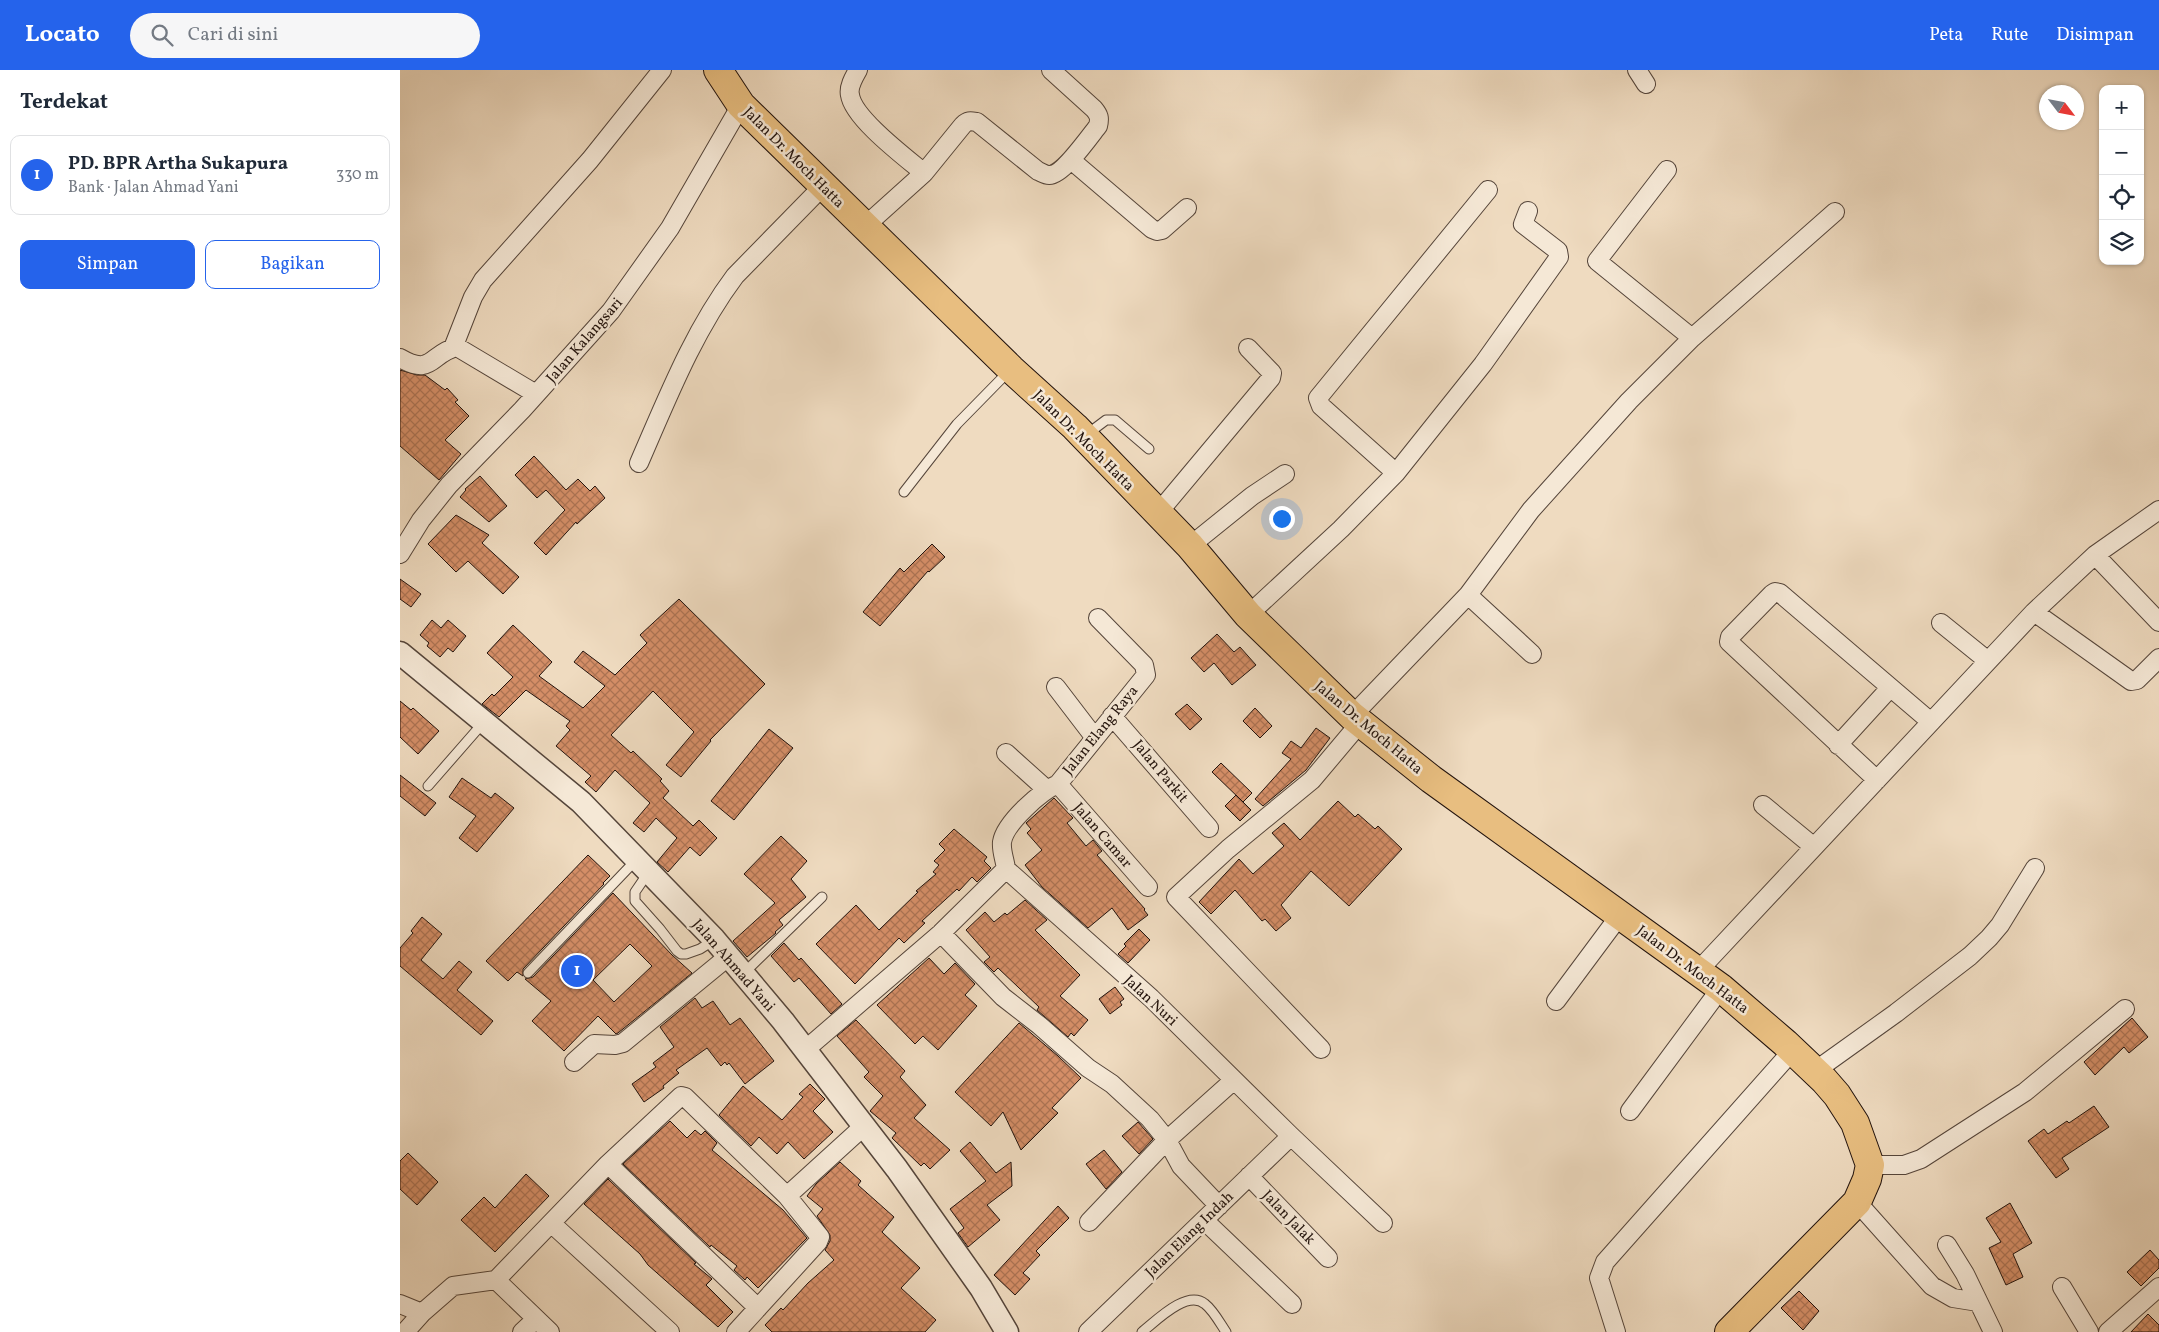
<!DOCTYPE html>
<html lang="id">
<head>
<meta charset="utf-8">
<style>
	body { margin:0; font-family:Vollkorn,serif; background:#f6f6f7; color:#1f2937 }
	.controls { position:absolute; right:15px; top:15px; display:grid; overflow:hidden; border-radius:10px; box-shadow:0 1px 4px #0004 }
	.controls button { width:45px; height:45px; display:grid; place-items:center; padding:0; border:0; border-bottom:1px solid #e0e1e3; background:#fff; color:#1f2937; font:25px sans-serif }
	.compass { position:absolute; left:1639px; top:15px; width:45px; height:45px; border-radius:50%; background:#fff; box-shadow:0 1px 4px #0004; rotate:122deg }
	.you { position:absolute; left:881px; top:448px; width:18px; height:18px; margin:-12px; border:4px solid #fff; border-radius:50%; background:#1a73e8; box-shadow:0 0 0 8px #1a73e833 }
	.badge { display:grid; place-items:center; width:32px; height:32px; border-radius:50%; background:#2563eb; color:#fff; font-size:16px; font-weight:700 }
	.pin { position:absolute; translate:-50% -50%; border:2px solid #fff; box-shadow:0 1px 5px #0006 }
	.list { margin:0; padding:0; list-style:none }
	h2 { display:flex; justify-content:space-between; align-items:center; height:65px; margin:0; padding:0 20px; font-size:21px }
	h2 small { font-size:16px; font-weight:400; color:#747a83 }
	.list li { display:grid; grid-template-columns:32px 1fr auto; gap:15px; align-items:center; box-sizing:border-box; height:80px; margin:0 10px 10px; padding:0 10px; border:1px solid #e0e1e3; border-radius:10px }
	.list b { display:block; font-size:19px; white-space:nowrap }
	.list p { margin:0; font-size:16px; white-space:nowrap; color:#747a83 }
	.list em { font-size:16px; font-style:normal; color:#747a83 }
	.actions { display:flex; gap:10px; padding:15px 20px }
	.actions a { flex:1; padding:11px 0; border:1px solid #2563eb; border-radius:10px; text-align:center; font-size:18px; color:#2563eb }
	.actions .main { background:#2563eb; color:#fff }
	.icon { flex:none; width:28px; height:28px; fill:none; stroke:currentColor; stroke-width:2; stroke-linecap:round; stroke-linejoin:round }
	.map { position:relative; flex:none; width:1759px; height:1262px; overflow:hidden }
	header { display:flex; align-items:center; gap:30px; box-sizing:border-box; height:70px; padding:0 25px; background:#2563eb; color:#fff }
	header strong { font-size:24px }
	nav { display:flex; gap:28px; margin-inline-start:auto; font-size:18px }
	.search { width:350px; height:45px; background:#f6f6f7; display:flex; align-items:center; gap:12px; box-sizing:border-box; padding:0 18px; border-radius:28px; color:#747a83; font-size:19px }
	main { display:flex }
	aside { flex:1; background:#fff }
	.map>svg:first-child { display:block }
	.building { fill:url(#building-cross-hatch); stroke:#22130d; fill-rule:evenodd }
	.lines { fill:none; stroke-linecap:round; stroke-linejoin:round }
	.service-casing { stroke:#55453a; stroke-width:11 }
	.minor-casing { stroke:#55453a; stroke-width:20 }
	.tertiary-casing { stroke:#55453a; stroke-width:25 }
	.trunk-casing { stroke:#22130d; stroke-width:30 }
	.service { stroke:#f5e8d6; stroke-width:9 }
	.minor { stroke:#f5e8d6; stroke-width:18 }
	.tertiary { stroke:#f5e8d6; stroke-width:22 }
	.trunk { stroke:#e8be80; stroke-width:28 }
	.labels { text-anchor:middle; stroke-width:5; stroke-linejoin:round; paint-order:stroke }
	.street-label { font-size:15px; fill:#22130d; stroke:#f5e8d6 }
</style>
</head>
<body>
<header>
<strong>Locato</strong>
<div class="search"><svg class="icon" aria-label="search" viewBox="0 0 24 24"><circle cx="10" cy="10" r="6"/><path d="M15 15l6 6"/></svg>Cari di sini</div>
<nav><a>Peta</a><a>Rute</a><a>Disimpan</a></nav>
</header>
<main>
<aside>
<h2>Terdekat<small></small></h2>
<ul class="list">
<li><span class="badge">1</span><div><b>PD. BPR Artha Sukapura</b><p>Bank · Jalan Ahmad Yani</p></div><em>330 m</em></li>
</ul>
<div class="actions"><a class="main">Simpan</a><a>Bagikan</a></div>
</aside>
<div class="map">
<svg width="1759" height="1262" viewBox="0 0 1759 1262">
	<defs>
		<pattern id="building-cross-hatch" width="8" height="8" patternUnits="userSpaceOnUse" patternTransform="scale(1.25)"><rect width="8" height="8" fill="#d48e67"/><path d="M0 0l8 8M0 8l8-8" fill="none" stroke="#ac7353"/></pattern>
	</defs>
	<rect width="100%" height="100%" fill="#efdbc0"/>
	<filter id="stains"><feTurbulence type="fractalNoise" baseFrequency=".004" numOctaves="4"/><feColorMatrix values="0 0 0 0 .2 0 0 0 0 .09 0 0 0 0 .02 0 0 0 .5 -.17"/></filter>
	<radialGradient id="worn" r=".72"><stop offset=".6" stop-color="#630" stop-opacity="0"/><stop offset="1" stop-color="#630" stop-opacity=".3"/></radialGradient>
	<path class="building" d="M0 300 17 305H25L45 320 47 318 58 330 55 332 69 346 45 370 61 384 39 410 0 376Z
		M134 386 166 420 178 409 190 421 195 416 205 428 177 454 176 452 146 485 134 473 165 440 146 420 137 428 115 405Z
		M80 406 107 436 89 452 60 427 66 420 65 419Z
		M56 445 89 465 82 473 119 507 103 524 68 491 56 502 28 474Z
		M532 474 545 487 529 502 528 501 480 556 463 542 500 498 504 502Z
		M0 509 21 524 11 537 0 529Z
		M279 529 365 614 310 670 311 671 281 707 266 695 294 662 253 621 211 665 231 683 233 681 262 709 260 711 269 721 263 728 293 756 299 750 317 768 300 786 290 777 268 802 257 792 277 768 256 748 244 762 233 753 250 733 215 700 196 722 185 712 191 706 156 676 170 660 166 656 170 651 126 620 99 647 82 634 92 624 94 626 113 607 87 583 113 555 152 592 139 606 183 638 205 616 174 592 183 581 215 605 247 573 240 565Z
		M32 550 41 558 48 550 66 566 53 582 48 578 40 587 27 576 29 573 20 565Z
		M817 564 834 582 840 577 856 595 832 615 814 593 804 602 791 588Z
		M0 631 11 640 13 638 39 661 18 684 0 667Z
		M787 634 802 649 790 660 775 644Z
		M855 638 872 656 860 668 843 651Z
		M916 658 930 668 906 700 863 736 855 729 891 689 882 683 891 671 901 678Z
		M369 659 393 678 334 750 311 731Z
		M821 693 852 723 843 732 812 702Z
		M0 705 36 733 25 746 0 726Z
		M62 708 91 728 95 723 114 738 77 782 59 768 76 746 49 727Z
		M836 725 851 740 840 751 825 736Z
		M654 728 673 748 667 753 686 776 693 770 702 781 697 785 745 839 744 840 748 845 728 860 712 838 688 858 642 817 625 795 642 780 627 763 631 759 626 753Z
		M938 731 955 747 958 744 975 759 978 756 1002 779 949 836 911 801 881 835 891 848 876 861 865 849 862 851 835 820 811 844 799 832 839 789 853 804 884 776 872 763 884 753 900 770Z
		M554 759 587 787 584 791 591 798 577 812 572 807 559 821 557 819 522 851 525 853 504 873 499 868 455 914 416 874 456 835 479 860 518 822 516 821 536 804 533 802 539 795 534 791 545 780 539 774Z
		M381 766 407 791 391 809 406 827 379 850 383 855 375 862 376 863 347 887 333 871 375 833 344 804Z
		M188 785 210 806 203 813 204 814 123 899V906L117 902 108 911 86 891Z
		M213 823 272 885 292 903 218 963 216 964 198 946 164 981 132 951 151 931 125 909 133 907ZM230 874 252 896 214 932 193 910Z
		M625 830 647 850 635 860 680 905 660 926 688 950 674 966 671 963 668 967 637 940 639 937 598 898 594 902 584 892 590 887 566 860 585 842 594 852 605 843 607 845Z
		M22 847 42 864 21 890 43 909 59 891 72 902 57 920 93 951 81 965 0 896V878L13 863 11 861Z
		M739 859 750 870 728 893 718 884 726 876 724 874Z
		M384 873 399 890 401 888 442 934 431 944 399 908 394 912 371 886Z
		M529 888 544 904 555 893 575 914 565 925 577 936 538 980 523 966 515 974 477 935Z
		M715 917 724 929 720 932 722 935 710 944 699 929Z
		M295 928 302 938 313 931 330 955 340 948 374 991 345 1014 329 993 327 995 325 992 321 996 307 978 276 1000 279 1003 263 1016 264 1018 244 1032 232 1014 256 997 253 993 274 977 260 957Z
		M1732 948 1748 967 1729 983 1724 977 1695 1005 1684 992Z
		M456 950 505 1001 500 1007 526 1035 514 1048 550 1080 530 1099 524 1093 521 1096 492 1068 496 1063 470 1041 483 1026 464 1007 469 1002 437 966Z
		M619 953 658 986 681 1008 652 1038 658 1043 621 1080 603 1042 591 1056 555 1022Z
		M410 1014 425 1029 413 1041 433 1062 404 1089 388 1072 377 1084 359 1067 351 1076 319 1045 343 1016 382 1050 403 1027 399 1024Z
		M1694 1036 1709 1057 1662 1088 1669 1099 1656 1108 1628 1071 1644 1059 1648 1064 1667 1051 1669 1053Z
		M270 1051 287 1068 295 1060 301 1065 305 1061 317 1073 312 1080 383 1140 407 1168 358 1218 347 1207 345 1210 334 1200 337 1196 311 1175 310 1177 223 1094Z
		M738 1052 753 1069 739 1084 722 1066Z
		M570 1072 596 1103 611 1092 612 1116 587 1135 600 1150 568 1177 558 1163 564 1158 550 1139 586 1111 560 1081Z
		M704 1080 722 1102 706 1119 686 1094Z
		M8 1083 38 1112 17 1135 0 1119V1091Z
		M440 1092 461 1111 458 1115 494 1147 482 1162 520 1198 501 1218 536 1250 525 1262H372L365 1255 381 1238 383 1240 408 1213 434 1190 425 1180 430 1171V1165L417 1146 423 1139 407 1126 416 1114Z
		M126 1104 149 1126 95 1182 61 1150 84 1127 95 1138Z
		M208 1109 296 1193 294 1194 312 1209 306 1215 333 1242 318 1257 248 1195 240 1184 184 1134Z
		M1610 1133 1632 1173 1613 1184 1623 1207 1606 1215 1589 1178 1601 1172 1586 1148Z
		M658 1136 669 1148 636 1181 640 1185 623 1203 630 1209 615 1225 594 1205Z
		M1750 1180 1759 1190V1198L1741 1216 1727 1202Z
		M1399 1221 1419 1241 1403 1260 1381 1238Z
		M1748 1244 1759 1255V1262H1731Z"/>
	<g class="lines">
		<g class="service-casing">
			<path id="service" d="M686 365 706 350H715L749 379
				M504 422 557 354 609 301
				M28 716 83 653
				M248 803 235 822V831L260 859 277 881 281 884H286L300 879 314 870
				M128 903 237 789
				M344 903 422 827
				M742 1262C756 1251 787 1219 805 1234 813 1240 820 1253 826 1262"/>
		</g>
		<g class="minor-casing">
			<path id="minor" d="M458 0C454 7 448 17 450 25 453 48 505 87 524 103L563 55C568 50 571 51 577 52L638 101C641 102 645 105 649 105 662 106 690 66 698 56 700 48 699 45 694 39L651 0
				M1237 0 1246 14
				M671 90 752 159 757 161 762 160 787 138
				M1267 100 1197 191 1292 268
				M464 157 524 103
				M53 278 73 227 83 210 190 90 262 0
				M0 288C33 307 30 283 57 277L136 324
				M239 393C267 329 293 262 335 206L423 116
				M996 403 921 336 918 328 1088 120
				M758 443 871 308 872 303 848 278
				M790 476 852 426 885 404
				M0 484 21 450 49 415 122 340 211 241 270 158 341 35
				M1695 485 1759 552
				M1068 525 1131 440 1229 331 1292 268 1435 142
				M1634 542 1731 611 1737 610 1759 588
				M848 545 941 459 996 403 1083 294 1159 187 1158 181 1123 154 1128 141
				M1541 553 1588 591
				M656 617 695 668
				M712 646 809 758
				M952 646 1068 525 1132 584
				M1438 675 1490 618
				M606 683 646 719
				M1477 710 1329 572 1330 567 1372 524 1375 522 1380 523 1531 652
				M658 714 748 817
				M1363 735 1414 777
				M606 799 751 928 891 1066 983 1153
				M606 799C605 790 601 781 602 772 605 753 641 721 658 714L746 605 744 595 698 548
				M541 863 603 927 639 955 688 998 712 1014 750 1049 767 1070 781 1096 819 1136
				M1298 901 1634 542 1695 485 1759 440
				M1156 931 1220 845
				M921 979 776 827 828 779 912 710 960 653
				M405 980 541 863 606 799
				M174 992 194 974 215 975 223 973 329 886
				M1415 1001 1496 943 1570 886 1589 868 1600 855 1635 798
				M1230 1041 1321 918
				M208 1094 358 1238
				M1470 1095H1504L1521 1089 1625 1022 1725 939
				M849 1106 928 1188
				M387 1126 464 1056
				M1457 1132 1532 1216 1553 1228 1578 1232
				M805 1151 892 1234
				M689 1152 767 1070 834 1010
				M151 1153 270 1262
				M1547 1175 1565 1204 1593 1262
				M1662 1217 1689 1262
				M0 1234 22 1243
				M5 1262 22 1243 53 1216 96 1210
				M122 1262 136 1249
				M150 1262 96 1210 208 1094 281 1026 285 1027 387 1126 420 1167 418 1172 336 1262
				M688 1262 891 1066
				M1216 1262 1199 1208 1205 1192 1393 980
				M1708 1262 1759 1217"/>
		</g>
		<g class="tertiary-casing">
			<path id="tertiary" d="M0 583 181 732 314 869 383 951 497 1099 581 1218 607 1262"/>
		</g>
		<g class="trunk-casing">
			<path id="trunk" d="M318 0 341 35 611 299 675 357 790 476 848 545 952 646 1031 709 1321 918 1385 973 1424 1010 1437 1025 1455 1053 1470 1095 1467 1109 1457 1132 1329 1262"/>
		</g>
		<use href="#service" class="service"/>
		<use href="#minor" class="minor"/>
		<use href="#tertiary" class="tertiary"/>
		<use href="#trunk" class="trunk"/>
	</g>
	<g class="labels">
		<g class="street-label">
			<text transform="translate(394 87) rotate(45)" y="5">Jalan Dr. Moch Hatta</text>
			<text transform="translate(184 270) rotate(-49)" y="5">Jalan Kalangsari</text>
			<text transform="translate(684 370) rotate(45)" y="5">Jalan Dr. Moch Hatta</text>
			<text transform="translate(969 657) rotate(40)" y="5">Jalan Dr. Moch Hatta</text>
			<text transform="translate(700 660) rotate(-51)" y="5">Jalan Elang Raya</text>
			<text transform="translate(761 701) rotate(50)" y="5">Jalan Parkit</text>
			<text transform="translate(703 765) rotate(49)" y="5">Jalan Camar</text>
			<text transform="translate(334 895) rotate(49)" y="5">Jalan Ahmad Yani</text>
			<text transform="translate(1293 899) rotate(37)" y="5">Jalan Dr. Moch Hatta</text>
			<text transform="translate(751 930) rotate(43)" y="5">Jalan Nuri</text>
			<text transform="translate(889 1147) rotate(46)" y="5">Jalan Jalak</text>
			<text transform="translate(789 1164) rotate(-44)" y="5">Jalan Elang Indah</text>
		</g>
	</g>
	<rect width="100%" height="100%" filter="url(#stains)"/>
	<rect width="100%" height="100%" fill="url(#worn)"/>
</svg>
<div class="controls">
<button>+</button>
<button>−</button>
<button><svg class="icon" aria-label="locate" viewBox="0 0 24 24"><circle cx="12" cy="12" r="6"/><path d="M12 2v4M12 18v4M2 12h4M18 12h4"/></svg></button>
<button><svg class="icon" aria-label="layers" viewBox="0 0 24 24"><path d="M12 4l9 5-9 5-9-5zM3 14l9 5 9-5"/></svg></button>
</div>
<svg class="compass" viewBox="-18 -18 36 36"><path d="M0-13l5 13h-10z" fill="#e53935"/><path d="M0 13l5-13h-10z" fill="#747a83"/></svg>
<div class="you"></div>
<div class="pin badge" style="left:177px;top:901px">1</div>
</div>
</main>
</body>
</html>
